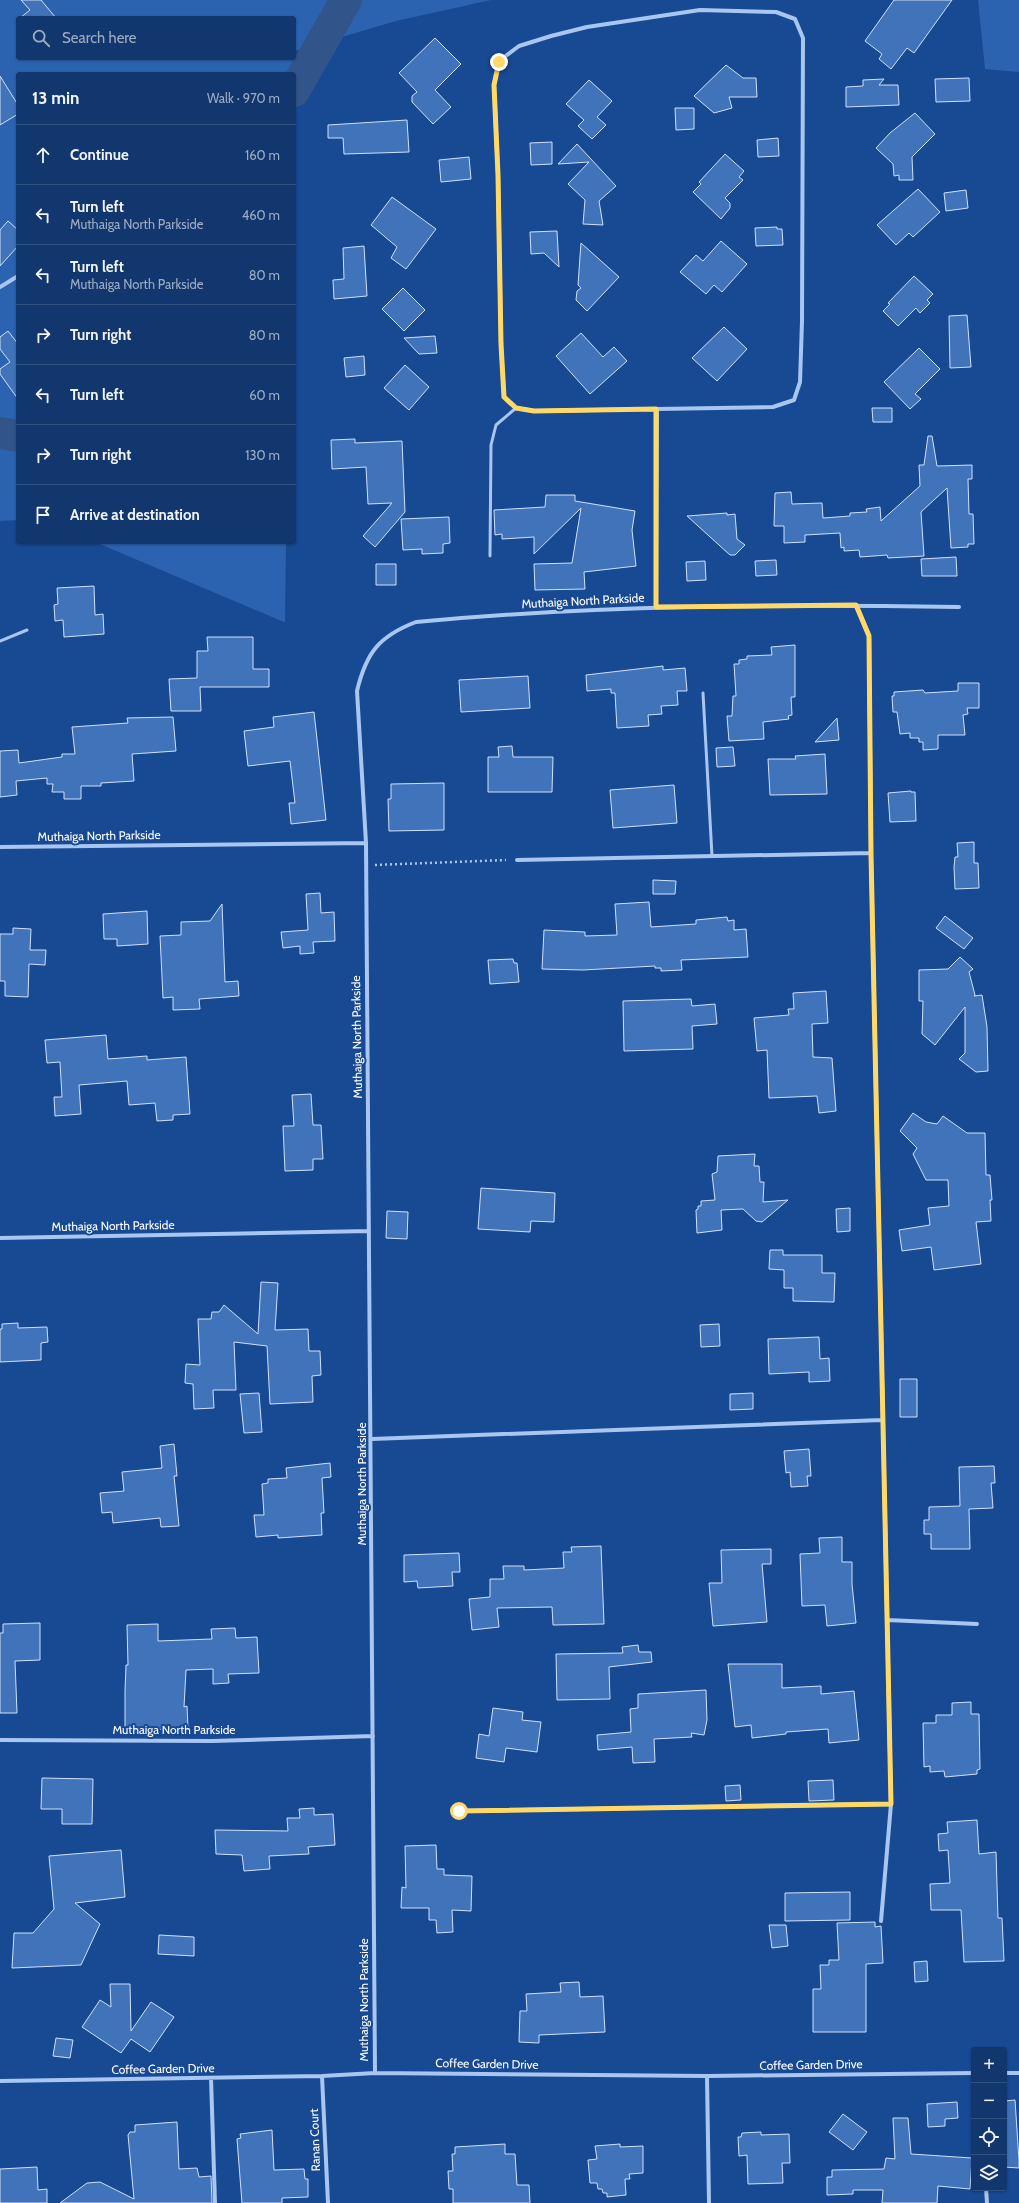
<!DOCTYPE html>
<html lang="en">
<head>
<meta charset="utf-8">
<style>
	body { margin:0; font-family:Cabin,sans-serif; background:#1b3f73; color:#f1f3f6 }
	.controls { position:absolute; right:12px; bottom:12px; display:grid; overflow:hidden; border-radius:4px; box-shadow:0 1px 3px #0004 }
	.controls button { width:36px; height:36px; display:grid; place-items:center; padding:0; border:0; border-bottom:1px solid #315181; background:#12376e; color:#f1f3f6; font:20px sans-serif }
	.stop { position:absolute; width:12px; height:12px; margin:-9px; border:3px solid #ffd967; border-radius:50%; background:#fff }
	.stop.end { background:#ffd967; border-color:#fff; box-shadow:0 1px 4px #0008 }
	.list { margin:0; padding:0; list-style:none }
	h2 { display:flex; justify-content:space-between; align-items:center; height:52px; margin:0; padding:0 16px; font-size:17px }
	h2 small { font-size:13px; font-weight:400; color:#9cacc2 }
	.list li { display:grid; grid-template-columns:26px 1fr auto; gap:12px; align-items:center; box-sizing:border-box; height:60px; padding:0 16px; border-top:1px solid #315181 }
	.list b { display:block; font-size:15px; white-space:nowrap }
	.list p { margin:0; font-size:13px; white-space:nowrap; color:#9cacc2 }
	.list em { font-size:13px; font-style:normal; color:#9cacc2 }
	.icon { flex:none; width:22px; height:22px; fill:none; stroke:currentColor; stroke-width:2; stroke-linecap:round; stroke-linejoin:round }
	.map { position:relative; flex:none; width:1019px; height:2203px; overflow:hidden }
	.search { position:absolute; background:#12376e; box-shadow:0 1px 3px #0004; left:16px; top:16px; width:280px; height:44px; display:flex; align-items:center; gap:10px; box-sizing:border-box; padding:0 14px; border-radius:4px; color:#9cacc2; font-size:15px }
	.panel { position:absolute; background:#12376e; box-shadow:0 1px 3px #0004; left:16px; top:72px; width:280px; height:472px; border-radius:4px }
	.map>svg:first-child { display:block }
	.green { fill:#2b63b1; fill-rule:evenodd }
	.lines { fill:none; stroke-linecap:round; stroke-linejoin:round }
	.river { stroke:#31558b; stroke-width:32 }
	.building { fill:#4173ba; stroke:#cfe1fb }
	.path { stroke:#a8c6f0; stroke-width:2.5; stroke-dasharray:2 3; stroke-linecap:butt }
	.lane { stroke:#a8c6f0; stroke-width:3 }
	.street { stroke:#a8c6f0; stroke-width:4 }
	.route { stroke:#ffd967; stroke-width:5 }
	.labels { text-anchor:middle; stroke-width:4; stroke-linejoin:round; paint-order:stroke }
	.street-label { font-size:12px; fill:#fff; stroke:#184993 }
</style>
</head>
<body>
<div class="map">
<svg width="1019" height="2203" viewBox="0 0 1019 2203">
	<rect width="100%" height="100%" fill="#184993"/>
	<path class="green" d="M0 0H491L396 21 295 51 294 122V74H18V520L0 521ZM18 18H294V58H18Z
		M978 0H1019V72L985 69Z
		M95 542H286L285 622H284Z"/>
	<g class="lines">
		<path class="river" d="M294 91 346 0
			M0 433 18 436"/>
	</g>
	<path class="building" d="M21 0H41L56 18H20L30 10Z
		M894 0H952L914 53 907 48 891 69 879 59 882 54 865 41Z
		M435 38 461 64 435 90 451 107 433 124 412 102V96L417 92 399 73Z
		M726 65 743 78H756L757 97H729L732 108 714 113 694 96Z
		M0 76 18 105V114L0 125Z
		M969 78 970 101 936 102 935 79Z
		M884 79 879 85H898L899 105 846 107V87L863 86V80Z
		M589 80 612 101 597 117 606 125 592 139 578 126 584 120 566 104Z
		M675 108H694V129L676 130Z
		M915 113 935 134 912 157 913 180H899V175L894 176 893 164 876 148 890 133Z
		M407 120 409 152 344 154 343 138H328V125Z
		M778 138 779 156 758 157 757 140Z
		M552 142V164L531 165 530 143Z
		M577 144 616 186 599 201 603 225 583 224 585 200 568 184 589 162 558 164Z
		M725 154 744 171 739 177 743 180 725 198 730 203V208L721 219 693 192 701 184 699 182Z
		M469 157 471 179 441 182 439 160Z
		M918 189 940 212 913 237 909 233 896 245 877 225Z
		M966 190 968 208 946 211 944 193Z
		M392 197 436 229 406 269 391 258 397 247 371 225Z
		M8 221 18 230V246L0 266V230Z
		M777 227V229H782L783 245 756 246 755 228Z
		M557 231 559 267 544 253 531 254 530 232Z
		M721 241 747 264 722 292 714 285 706 294 680 272 696 255 703 261Z
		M581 243 619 277 587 311 576 300 577 291 581 288 578 285Z
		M364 246 367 296 334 299 333 280 344 279 343 248Z
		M914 276 933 294 927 300 930 303 920 313 916 308 898 326 883 311 890 304 888 303Z
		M403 288 425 310 404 331 382 309Z
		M967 315 971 367 950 368 949 316Z
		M724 327 747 349 717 381 692 358Z
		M8 331 18 344V399L0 374V369L10 362 0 349V337Z
		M581 333 603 357 614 347 627 361 590 394 556 356Z
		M435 336 437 353 419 354 404 338Z
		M919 348 940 369 915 394 921 399 910 409 884 382Z
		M364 356 365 375 346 377 344 358Z
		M405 365 429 387 409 410 384 388Z
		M872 408H892V422H873Z
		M928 436H932L937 466 972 465V479H968L969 514H973L974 544H968V547L951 548 947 488 921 512 924 556 888 558 887 555 860 557 859 550 844 551V547L841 548 840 533 805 535V542L784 543V526H774L775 493 791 492 792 504 822 503 823 518 850 516V513L867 512 866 509 880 507 881 521 920 486 919 465H924Z
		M355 439V443L402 441 405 512 375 547 363 536 392 503 368 504 366 467 332 469 331 440Z
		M546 495H575V501L635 511 632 530 636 566 584 572 585 589 535 590 534 564 572 563 581 508 534 554V537L502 539V534L495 535 494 510 545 507Z
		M727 513V515L735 514 737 539 745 545 735 555H730L687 516Z
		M449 517 450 543 443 544V553L422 554V549L403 550 401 519Z
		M956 557 957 576H922L921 559Z
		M776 560 777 575 756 576 755 561Z
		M705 561 706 580 687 581 686 562Z
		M376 564H396V585H376Z
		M94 586 95 615 103 614 104 634 64 637 63 620 55 621 54 605 58 604 57 588Z
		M207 637H253V669H269V687H200L201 711H171L169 679 197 678V651H208Z
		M795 645V697H791L792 715 788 716 789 719 763 722 764 739 729 741 727 716H732L733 696H736L734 664H739V660L747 659V656L772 655 771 647Z
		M663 666V670L685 668 687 691H677L678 705 661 706 662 714 648 715 649 726 617 728 615 693H611V689L587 691 586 675Z
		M528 676 530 708 461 712 459 680Z
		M958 683H979V708H967L968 714 963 715 965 735H938V749L923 750V742H919V738H910V733L900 734 897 712H893L892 696H894V692L923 690 925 693 958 691Z
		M314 712 326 820 291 824 289 803H295L290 761 248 766 244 731 274 727 273 717Z
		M173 717 176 751 132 754 134 781 101 783V786H81V799H64V792H52L53 784H47V778L16 781 17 795 0 797V751L18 750 19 763 62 757V754H75L72 727 128 723 127 718Z
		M837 718 839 740 815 742Z
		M512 746 513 757H553L552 792H488V757H499L498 747Z
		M733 747 735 766 717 767 716 748Z
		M825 754 827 794 770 795 768 759H796L795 756Z
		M444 783V830L389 831 388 799H391V784Z
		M674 785 677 823 613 828 610 790Z
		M911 791V792H915L916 821 890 822 888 793Z
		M974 842V863H978L979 888 955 889 954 867 955 857H958L957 843Z
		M653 880 676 881 675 894H653Z
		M320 893 321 913 334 912 335 941 313 942 314 953 300 954V946L283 948 281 932 308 930 306 894Z
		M649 902 651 927 696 924V920L727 917 728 921 734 920V930L746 929 748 957 681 960 682 970 661 971V968H655V966L583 970 542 969 544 930 585 932V936L617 935 615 904Z
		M222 904 225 982 238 981 239 996 199 999 200 1009 173 1010V997L163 998 160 936 181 935V922L210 921Z
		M147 911 148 944 117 946V939H104L103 914Z
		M945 916 973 938 964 949 936 928Z
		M13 928 31 929 30 950H46L45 965 29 964 28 997 5 996V981H0V934H13Z
		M960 957 973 969 969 972 975 995 974 996 982 995 987 1027 988 1071 976 1072 959 1059 965 1053V1007L935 1045 922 1034 923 1001H919V970L948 969Z
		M513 959 514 963H517L519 982 490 984 488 960Z
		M826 991 828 1023 812 1024 813 1057 832 1058 836 1111 819 1113 817 1096 769 1098 767 1050 757 1051 754 1018 789 1015 788 1009H794L793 993Z
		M691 999 692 1006 715 1004 717 1024 692 1026 693 1049 624 1051 623 1001Z
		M106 1035 108 1059 147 1056V1060L186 1057 190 1114 173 1115V1120L157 1121 155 1103 129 1105 127 1081 79 1085 81 1114 55 1116 54 1097H62L60 1062 47 1063 45 1040Z
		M311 1094 313 1125H321L323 1159H313V1170L285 1171 283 1126H294L292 1095Z
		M913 1113 926 1122 937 1124 943 1116 967 1133H985L986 1175H990L992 1200H990L991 1221 976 1222 981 1264 934 1270 931 1247 902 1251 899 1230 930 1225 928 1208 949 1206 948 1180H926L913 1154 917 1148 900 1131Z
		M755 1154 754 1166H759L760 1182H764L763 1202 788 1200 762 1222 756 1221 743 1209 721 1210 722 1230 697 1233 696 1210 698 1209V1206H701V1201L715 1200 712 1174 717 1172 718 1156Z
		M481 1188 555 1193 554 1222 531 1221 530 1232 478 1229Z
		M850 1208V1231L837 1232 836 1209Z
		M387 1211 408 1212 407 1239 386 1238Z
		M770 1250H783V1255H822V1273H835L834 1302 793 1301V1288H784V1270L769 1269Z
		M261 1282 278 1283 275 1330 308 1329 309 1351H320L321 1375 312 1376 313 1402 270 1404 267 1346 234 1342 236 1390H213L214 1408 194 1409 193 1384 185 1383 186 1364 200 1365 198 1319H211L212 1312H219L224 1305 258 1334Z
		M18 1323V1328L47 1327 48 1342 41 1343V1360L0 1362V1329H2V1324Z
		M719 1324 720 1346 701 1347 700 1325Z
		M819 1337 820 1359 829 1358 830 1381 809 1382V1372L769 1374 768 1339Z
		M900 1379H917V1417H900Z
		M259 1393 262 1432 244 1433 240 1394Z
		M753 1393V1409L730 1410V1394Z
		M174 1444 177 1476H174L179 1526 161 1527 160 1518 113 1523 112 1512 102 1513 100 1493 124 1491 122 1472 162 1468 160 1446Z
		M809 1449 811 1476H807L808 1486 791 1487 790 1472 786 1473 784 1451Z
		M330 1463 331 1477 322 1478 324 1513H321L322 1535 278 1538V1535L256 1537 254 1515H264L262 1484 268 1483V1479L287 1478 286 1468Z
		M994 1466 995 1483H991L993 1508 969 1509 970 1549H931V1534H924V1520H929V1507L960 1506 959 1467Z
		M842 1537V1562H852V1584L856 1623 827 1626 825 1605 802 1606 800 1554 820 1553 819 1538Z
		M601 1546 604 1624 553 1625 552 1607 497 1608 499 1627 472 1630 469 1599 490 1597V1579H504L503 1566H524V1570L564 1568 563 1552H572L571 1547Z
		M771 1549V1564H762L767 1622 713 1626 709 1583H722L721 1550Z
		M459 1553 460 1572H452L453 1586 418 1588 417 1581 404 1582V1555Z
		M40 1623V1660L15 1661 17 1713H0V1633H3V1624Z
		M158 1624V1641L212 1639 211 1629 235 1628 236 1638 257 1637 259 1673 228 1674 229 1683 213 1684V1669L186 1670 184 1707 187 1706 188 1728 149 1730 148 1728H125V1691L126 1665H128L127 1625Z
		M638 1645 639 1652H651L652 1662 609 1667 610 1699 557 1700 556 1654 623 1653 622 1647Z
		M728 1664H782V1688L821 1686V1694L854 1691 859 1740 829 1743 828 1729 786 1732V1734L752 1738 751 1725 735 1727Z
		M706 1690 707 1720 704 1735 691 1733 692 1737 654 1739 655 1762 633 1763 632 1747 598 1750 597 1735 631 1732 630 1709 638 1708V1694Z
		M971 1702V1714H979L980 1769 977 1770V1774L945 1777 944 1771 930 1772V1766L924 1767 923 1723H936V1715H952V1703Z
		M493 1708 523 1712 522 1720 541 1722 537 1752 506 1748 504 1762 476 1758 479 1734 489 1736Z
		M42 1778 93 1779 92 1824H62V1809H41Z
		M833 1780 834 1800 809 1801 808 1781Z
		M740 1785 741 1800 726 1801 725 1786Z
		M314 1808V1815L333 1814 335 1845 308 1847 309 1854 269 1856 270 1869 244 1871 242 1855 216 1854 215 1830 288 1831 287 1818H300L299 1809Z
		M977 1820 979 1854 996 1852 998 1918H1002L1004 1961 964 1962 961 1910H931L930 1884 950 1883 948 1850 939 1851 938 1834 948 1833 947 1822Z
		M436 1845 437 1869H444V1875L472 1876 471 1911 452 1910 453 1932 437 1933 436 1920H429V1908H401L402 1887 406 1888 405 1846Z
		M121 1850 125 1897 75 1903 100 1924 81 1965 12 1968 14 1933H33L54 1909 49 1856Z
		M850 1892V1920L785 1921V1893Z
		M875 1922V1927L881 1926 883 1963 866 1964V2032H813V1989H821L820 1965H829V1960H839L837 1923Z
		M769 1925H786L788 1946 772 1948Z
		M159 1935 194 1937V1956L158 1954Z
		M927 1961 928 1981 915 1982 914 1962Z
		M579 1982 580 1997 603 1996 605 2032 539 2035V2043L519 2042 520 2011H527L526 1994 561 1992 560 1983Z
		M110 1984H130L131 2031 151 2002 174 2017 150 2052 131 2039 121 2053 82 2027 100 2000 111 2007Z
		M56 2038 73 2040 70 2058 53 2056Z
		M1015 2100 1019 2160V2168L1004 2167V2101Z
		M957 2102 958 2118 945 2119V2126L928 2127 927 2104Z
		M843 2114 867 2132 853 2150 829 2132Z
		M893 2118H908L911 2154 972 2158 970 2189 938 2186 937 2203H882L883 2190H853V2194L827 2195V2177H832V2170L884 2169 886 2158 895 2159Z
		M177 2122 179 2169 197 2168 199 2177 211 2176 212 2203H60L87 2183 100 2182 134 2199 128 2135 130 2132H135V2125Z
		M272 2130 274 2170 304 2169 305 2179H308V2197L282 2198V2203H242L237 2139 241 2138 240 2134Z
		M761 2132V2135L789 2134 790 2163H782L783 2183 748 2184 747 2155 739 2156 738 2137H741L742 2133Z
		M505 2144V2154H515L517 2185H529L530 2203H453V2189H449L448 2171H453L452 2154H455V2147Z
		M620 2144V2147L643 2146V2173L629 2174 630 2179H625L626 2195 607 2197V2193H603L602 2189H598L597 2183H590L588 2160 597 2159 595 2146Z
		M37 2167 38 2190 47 2189V2203H0V2169Z"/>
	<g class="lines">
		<path class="path" d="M375 865 506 860"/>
		<path class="lane" d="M490 556 491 445 496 425 516 408
			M0 641 27 630
			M703 693 712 856"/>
		<path class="street" d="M700 10 776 12 795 19 803 38 802 321 800 382 794 400 773 407 534 411 516 408 504 397 501 345 498 175 494 85 499 61 519 46 551 36 587 27Z
			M0 287 18 276
			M856 605 869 635 871 853 891 1804 881 1921
			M656 607 657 409
			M0 847 366 843
			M517 860 871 853
			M0 1238 369 1231
			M372 1439 882 1420
			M887 1620 977 1624
			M0 1740 212 1741 373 1736
			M459 1811 891 1804
			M375 2073 366 843 357 691C366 653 379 636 416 622 596 605 778 604 959 607
			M1004 2073H1019
			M322 2076 328 2203
			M707 2076 709 2203
			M211 2078 215 2203
			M0 2081 322 2076 375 2073 707 2076 974 2073
			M986 2188 987 2203"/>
	</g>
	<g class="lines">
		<path class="route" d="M459 1811 891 1804 871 854 869 636 856 605 656 607V409L534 411 516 408 504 397 501 344 498 175 494 85 499 62"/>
	</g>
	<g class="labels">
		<g class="street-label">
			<text transform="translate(583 601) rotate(-3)" y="4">Muthaiga North Parkside</text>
			<text transform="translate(99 836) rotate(-1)" y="4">Muthaiga North Parkside</text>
			<text transform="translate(357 1037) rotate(-91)" y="4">Muthaiga North Parkside</text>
			<text transform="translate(113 1226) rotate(-1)" y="4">Muthaiga North Parkside</text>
			<text transform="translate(362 1484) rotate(-90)" y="4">Muthaiga North Parkside</text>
			<text x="174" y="1734">Muthaiga North Parkside</text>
			<text transform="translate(364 2000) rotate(-90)" y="4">Muthaiga North Parkside</text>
			<text transform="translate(487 2064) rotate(1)" y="4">Coffee Garden Drive</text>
			<text transform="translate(811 2065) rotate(-1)" y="4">Coffee Garden Drive</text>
			<text transform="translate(163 2069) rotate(-1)" y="4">Coffee Garden Drive</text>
			<text transform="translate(315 2140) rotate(-92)" y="4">Ranan Court</text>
		</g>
	</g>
</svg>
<div class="controls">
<button>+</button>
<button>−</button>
<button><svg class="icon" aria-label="locate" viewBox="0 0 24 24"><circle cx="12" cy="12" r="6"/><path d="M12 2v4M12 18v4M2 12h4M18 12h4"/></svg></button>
<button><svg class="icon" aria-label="layers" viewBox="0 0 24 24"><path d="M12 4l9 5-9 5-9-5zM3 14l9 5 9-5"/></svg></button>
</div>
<div class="stop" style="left:459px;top:1811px"></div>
<div class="stop end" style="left:499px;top:62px"></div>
<div class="search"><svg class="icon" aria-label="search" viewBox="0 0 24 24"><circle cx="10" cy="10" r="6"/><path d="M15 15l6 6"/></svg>Search here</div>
<section class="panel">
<h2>13 min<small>Walk · 970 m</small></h2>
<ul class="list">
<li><svg class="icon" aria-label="ahead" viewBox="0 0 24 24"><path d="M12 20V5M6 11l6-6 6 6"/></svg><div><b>Continue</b></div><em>160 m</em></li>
<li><svg class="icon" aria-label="left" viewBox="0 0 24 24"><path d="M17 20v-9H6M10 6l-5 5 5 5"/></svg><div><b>Turn left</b><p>Muthaiga North Parkside</p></div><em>460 m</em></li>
<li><svg class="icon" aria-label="left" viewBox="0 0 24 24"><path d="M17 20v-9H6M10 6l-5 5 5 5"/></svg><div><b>Turn left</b><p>Muthaiga North Parkside</p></div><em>80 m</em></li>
<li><svg class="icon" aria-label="right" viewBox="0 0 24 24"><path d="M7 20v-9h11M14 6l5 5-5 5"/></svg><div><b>Turn right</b></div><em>80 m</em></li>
<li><svg class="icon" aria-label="left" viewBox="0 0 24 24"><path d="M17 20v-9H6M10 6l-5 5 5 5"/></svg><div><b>Turn left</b></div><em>60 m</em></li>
<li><svg class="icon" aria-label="right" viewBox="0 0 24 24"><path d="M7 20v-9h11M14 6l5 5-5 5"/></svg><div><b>Turn right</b></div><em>130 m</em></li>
<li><svg class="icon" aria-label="arrive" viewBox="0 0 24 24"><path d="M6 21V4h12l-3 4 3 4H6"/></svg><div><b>Arrive at destination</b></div></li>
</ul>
</section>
</div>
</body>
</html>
